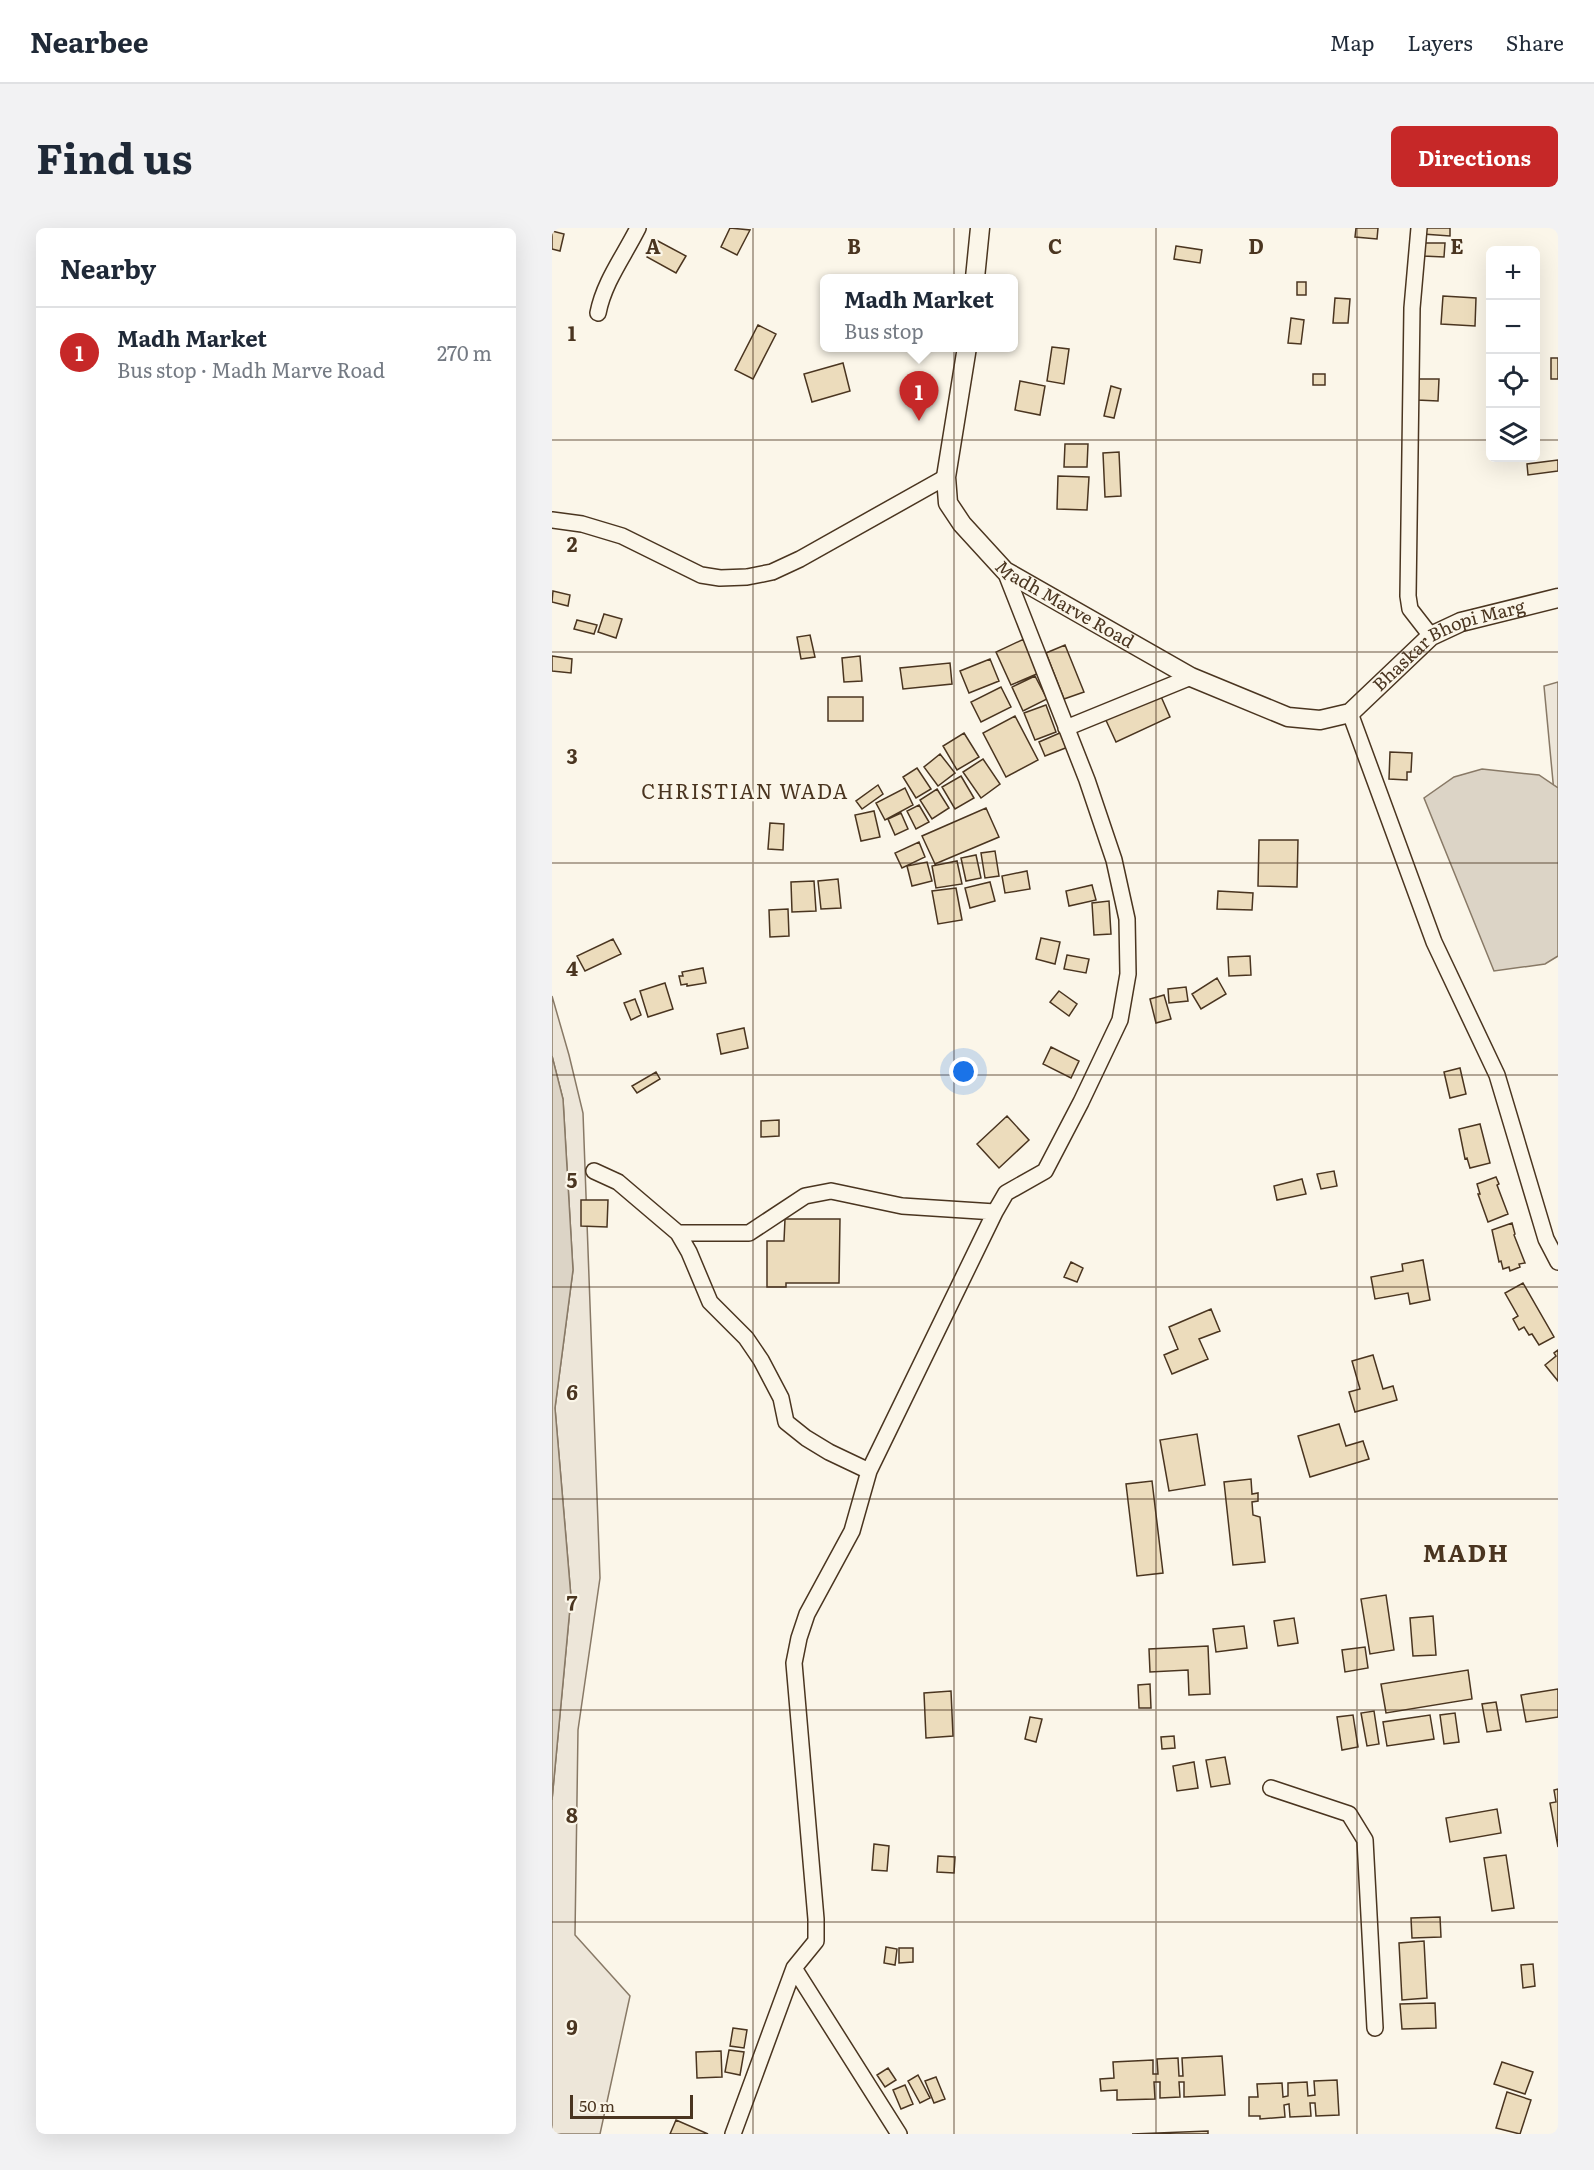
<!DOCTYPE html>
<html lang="en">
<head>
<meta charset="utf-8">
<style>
	body { margin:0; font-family:Literata,serif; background:#f2f2f3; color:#1f2937 }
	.controls { position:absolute; right:18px; top:18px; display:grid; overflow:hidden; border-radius:9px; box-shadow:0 6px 24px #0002 }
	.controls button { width:54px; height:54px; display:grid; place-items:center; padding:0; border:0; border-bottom:2px solid #e0e1e3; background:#fff; color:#1f2937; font:30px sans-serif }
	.scale { position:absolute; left:18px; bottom:15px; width:123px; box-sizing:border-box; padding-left:6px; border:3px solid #4a3520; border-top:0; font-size:16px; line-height:21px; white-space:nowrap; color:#4a3520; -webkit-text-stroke:4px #fbf6e9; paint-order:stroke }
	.you { position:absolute; left:412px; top:844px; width:21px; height:21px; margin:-15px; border:4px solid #fff; border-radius:50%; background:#1a73e8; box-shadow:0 0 0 9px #1a73e833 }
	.badge { display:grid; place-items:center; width:39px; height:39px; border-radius:50%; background:#c62828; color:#fff; font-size:20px; font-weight:700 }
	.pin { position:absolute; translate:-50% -50px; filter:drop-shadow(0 2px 3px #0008) }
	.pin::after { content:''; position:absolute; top:32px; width:21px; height:18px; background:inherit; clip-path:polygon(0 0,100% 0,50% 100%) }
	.popup { position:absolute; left:268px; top:46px; width:198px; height:78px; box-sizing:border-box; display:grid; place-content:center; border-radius:9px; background:#fff; filter:drop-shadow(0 2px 4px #0005); font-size:20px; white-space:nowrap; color:#747a83 }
	.popup b { font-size:22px; color:#1f2937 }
	.popup::after { content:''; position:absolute; left:50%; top:100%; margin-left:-12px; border:12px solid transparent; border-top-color:#fff }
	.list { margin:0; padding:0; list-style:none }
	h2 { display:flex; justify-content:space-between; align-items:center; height:78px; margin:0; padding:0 24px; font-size:26px }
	h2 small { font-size:20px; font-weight:400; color:#747a83 }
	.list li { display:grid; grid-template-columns:39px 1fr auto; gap:18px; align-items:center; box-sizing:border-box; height:90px; padding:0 24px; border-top:2px solid #e0e1e3 }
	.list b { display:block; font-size:22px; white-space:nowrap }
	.list p { margin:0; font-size:20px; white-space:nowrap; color:#747a83 }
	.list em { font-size:20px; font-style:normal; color:#747a83 }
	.icon { flex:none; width:33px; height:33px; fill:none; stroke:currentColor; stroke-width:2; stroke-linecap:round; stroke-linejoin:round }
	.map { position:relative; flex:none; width:1006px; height:1906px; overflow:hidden; border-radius:9px }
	header { display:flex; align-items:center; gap:36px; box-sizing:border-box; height:84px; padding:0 30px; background:#fff; border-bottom:2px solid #e0e1e3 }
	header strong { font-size:28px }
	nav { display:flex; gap:33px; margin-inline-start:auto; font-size:21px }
	.intro { display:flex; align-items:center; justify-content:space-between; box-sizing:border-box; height:144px; padding:0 36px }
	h1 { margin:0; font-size:42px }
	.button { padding:15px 27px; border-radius:9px; background:#c62828; color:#fff; font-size:21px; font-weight:700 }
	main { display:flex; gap:36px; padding:0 36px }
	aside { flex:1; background:#fff; border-radius:9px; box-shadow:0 6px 24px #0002 }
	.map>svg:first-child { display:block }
	.green { fill:#ede6d9; stroke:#887966; stroke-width:1.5 }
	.water { fill:#dcd4c6; stroke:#887966; stroke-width:1.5 }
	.building { fill:#ecdcbc; stroke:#4a3520; stroke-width:1.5 }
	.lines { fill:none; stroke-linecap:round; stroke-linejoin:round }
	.minor-casing { stroke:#4a3520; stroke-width:18 }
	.tertiary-casing { stroke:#4a3520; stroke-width:21 }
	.minor { stroke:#fbf6e9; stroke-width:15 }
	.tertiary { stroke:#fbf6e9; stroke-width:18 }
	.grid { fill:none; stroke:#4a3520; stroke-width:1.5; stroke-opacity:0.55 }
	.labels { text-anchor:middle; stroke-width:4.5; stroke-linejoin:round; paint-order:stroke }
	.street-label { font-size:18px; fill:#4a3520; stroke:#fbf6e9 }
	.neighbourhood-label { font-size:20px; letter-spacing:1.5px; fill:#4a3520; stroke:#fbf6e9 }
	.district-label { font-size:24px; font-weight:bold; letter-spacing:1.5px; fill:#4a3520; stroke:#fbf6e9 }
	.grid-label { font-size:20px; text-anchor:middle; font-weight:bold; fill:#4a3520; stroke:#fbf6e9; stroke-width:4.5; stroke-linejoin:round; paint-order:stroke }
</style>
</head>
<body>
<header>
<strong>Nearbee</strong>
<nav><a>Map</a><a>Layers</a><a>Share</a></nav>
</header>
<div class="intro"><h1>Find us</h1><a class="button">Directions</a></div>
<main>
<aside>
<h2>Nearby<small></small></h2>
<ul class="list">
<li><span class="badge">1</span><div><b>Madh Market</b><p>Bus stop · Madh Marve Road</p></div><em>270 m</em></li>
</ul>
</aside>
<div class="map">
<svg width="1006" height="1906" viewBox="0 0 1006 1906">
	<rect width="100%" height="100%" fill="#fbf6e9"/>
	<path class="green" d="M1006 454V607L992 458Z
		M0 768 17 827 31 885 48 1350 26 1502 23 1707 78 1768 48 1906H0V1572L19 1369 3 1180 21 1042 11 871 0 828Z"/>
	<path class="water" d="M930 541 987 547 1006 560V728L993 736 942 743 872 570 902 549Z
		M0 828 11 871 21 1042 3 1180 19 1369 0 1572Z"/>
	<path class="building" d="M178 0 198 2 185 27 169 19Z
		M804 0H826L825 11 803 9Z
		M871 0H898V8L871 6Z
		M0 3 12 6 8 23 0 21Z
		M104 12 134 28 124 45 95 29Z
		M872 15H893L892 29 871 28Z
		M624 18 650 22 648 35 622 31Z
		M745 54H754V67H745Z
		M891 68 924 70 923 98 889 96Z
		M783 70 798 71 796 95H781Z
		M739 90 752 92 749 116 736 115Z
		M206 97 224 106 201 151 183 142Z
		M500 119 517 121 512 156 495 153Z
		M999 130H1006V151H999Z
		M291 135 298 163 260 174 252 146Z
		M761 146H773V157H761Z
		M865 151H887L886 173 865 172Z
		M468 153 493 158 488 187 463 182Z
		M559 158 569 161 562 190 552 188Z
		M513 216H536L535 239H512Z
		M567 224 569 268 553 269 551 225Z
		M1006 232V243L976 247 975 236Z
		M506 248 537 249 535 282 505 281Z
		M1 363 18 367 16 378 0 374Z
		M52 386 70 391 64 410 46 404Z
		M25 392 45 397 42 406 22 401Z
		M258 407 263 429 249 431 245 409Z
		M472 411 487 445 459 457 444 424Z
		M513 417 532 464 512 471 494 425Z
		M0 428 20 431 19 445 0 443Z
		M308 428 310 453 292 454 290 430Z
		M438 431 447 453 417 465 408 443Z
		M398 435 400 456 351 461 348 440Z
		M483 448 495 471 471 483 460 459Z
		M449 459 459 479 429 494 419 474Z
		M607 464 618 489 564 514 552 488Z
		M276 469H311V493H276Z
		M494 477 504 504 483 512 472 485Z
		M463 488 486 532 454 549 431 505Z
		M510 504 516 519 493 528 487 514Z
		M412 505 427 529 405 542 391 518Z
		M838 524 860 525 859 544H855V552L837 551Z
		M388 526 403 545 386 558 372 539Z
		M431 531 448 556 429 570 411 544Z
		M365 540 379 561 364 570 351 549Z
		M409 548 422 570 403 581 390 559Z
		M326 557 331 566 310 581 304 573Z
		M353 560 361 577 333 592 324 575Z
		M385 561 397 580 380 591 368 572Z
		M367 577 377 594 364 601 355 583Z
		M434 580 447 609 383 636 370 608Z
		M322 583 328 609 309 613 303 587Z
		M349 585 356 601 343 607 336 591Z
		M218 595 232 596 231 622 216 621Z
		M707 612H746L745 659 706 658Z
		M367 614 373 629 350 640 343 625Z
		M443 623 447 648 433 650 429 625Z
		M424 627 429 650 414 653 409 630Z
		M405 633 410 656 384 660 380 638Z
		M375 634 380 653 360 658 355 638Z
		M475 643 478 661 453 665 450 648Z
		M286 651 289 680 269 681 266 653Z
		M262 653 264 683 240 684 239 654Z
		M438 654 443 673 418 680 413 660Z
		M540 657 544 672 517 678 514 663Z
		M404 660 410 692 386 696 380 663Z
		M666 663 701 665 700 682 665 681Z
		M557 673 559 706 542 707 540 675Z
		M236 681 237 708 218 709 217 682Z
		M489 710 508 714 503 736 484 731Z
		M61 711 69 726 33 743 25 728Z
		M515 727 537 731 534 745 512 741Z
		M698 728 699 747 677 748 676 729Z
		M151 740 154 755 135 758V756L129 757 127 748H131L130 744Z
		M665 750 674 766 649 781 640 766Z
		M113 755 121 781 96 789 88 763Z
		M634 759 636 773 617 775 616 761Z
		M507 763 525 776 517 788 498 774Z
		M612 767 619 791 604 795 598 771Z
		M83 771 89 787 79 792 72 775Z
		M192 800 196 820 169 826 165 806Z
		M499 819 527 833 519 850 491 836Z
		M908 840 914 866 898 870 892 844Z
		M104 844 108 851 85 865 80 858Z
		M455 888 477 912 447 940 425 916Z
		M227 892V908L209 909V893Z
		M928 896 938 935 918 940 915 930 913 931 907 901Z
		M782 943 785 958 769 961 765 946Z
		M944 949 947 956 945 957 956 986 936 994 926 966H928L925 956Z
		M750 951 754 966 725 972 722 958Z
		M29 972H56L55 999 29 998Z
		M233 991H288L287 1055H234V1059H215V1013H232Z
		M960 995 963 1006 962 1007 973 1035 967 1036 968 1039 958 1043 957 1039 951 1041 949 1033 947 1034 940 1002Z
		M871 1032 878 1072 858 1076 856 1065 823 1071 819 1049 851 1043 850 1036Z
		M519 1034 531 1040 525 1054 512 1049Z
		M971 1055 1002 1109 987 1117 980 1106 977 1107 972 1099 967 1102 961 1091 966 1088 953 1065Z
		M659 1081 668 1103 647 1111 656 1131 620 1146 612 1127 626 1121 617 1099Z
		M1006 1122V1153L993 1137 1004 1128 1002 1125Z
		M821 1127 831 1161 841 1158 845 1172 803 1184 797 1164 808 1161 800 1133Z
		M787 1196 794 1218 811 1213 817 1231 758 1249 746 1208Z
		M645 1206 653 1257 617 1263 608 1212Z
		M699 1251 700 1266 706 1265V1273L700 1274 701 1287 708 1289 713 1334 681 1337 672 1254Z
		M600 1253 611 1345 585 1348 574 1256Z
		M834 1367 842 1422 818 1426 809 1371Z
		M881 1388 884 1427 861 1428 858 1390Z
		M742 1390 746 1415 726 1418 722 1393Z
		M692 1398 695 1420 664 1424 661 1401Z
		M656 1418 658 1466 637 1467 636 1442 598 1444 597 1421Z
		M813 1419 816 1440 793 1444 790 1422Z
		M916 1442 920 1471 834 1485 829 1456Z
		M598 1456 599 1480H587L586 1457Z
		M1006 1461V1489L974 1494 969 1467Z
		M399 1463 401 1508 374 1510 372 1465Z
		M944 1474 949 1502 935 1504 930 1476Z
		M822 1483 827 1516 815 1518 809 1485Z
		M903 1485 907 1514 892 1516 888 1487Z
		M801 1487 806 1519 790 1522 785 1489Z
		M878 1487 882 1511 835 1518 831 1494Z
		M478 1489 490 1491 484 1514 473 1511Z
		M622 1508 623 1520 610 1521 609 1509Z
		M673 1529 678 1556 659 1559 654 1532Z
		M642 1534 646 1560 625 1563 621 1538Z
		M1006 1561V1619L998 1575 1004 1574 1002 1562Z
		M945 1581 949 1605 898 1614 894 1590Z
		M322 1616 337 1618 335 1643 320 1642Z
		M954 1627 962 1680 940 1683 932 1630Z
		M386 1628 403 1629 402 1645 385 1644Z
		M888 1689 889 1709 860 1710 859 1690Z
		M872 1713 875 1770 850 1772 847 1715Z
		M334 1719 345 1721 343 1737 332 1735Z
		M347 1720H361V1734L347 1735Z
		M981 1736 983 1758 971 1760 969 1737Z
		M883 1775 884 1800 850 1801 848 1776Z
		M181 1800 195 1802 192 1820 178 1818Z
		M177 1822 192 1824 188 1847 173 1844Z
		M169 1823 170 1849 145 1850 144 1824Z
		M670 1828 673 1867 632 1869V1854H627L628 1869 608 1870V1854H602L603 1871 565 1872V1862L549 1863 548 1851 562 1850 561 1834 601 1832V1846H606L605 1831 626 1830 627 1848H631L630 1830Z
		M950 1834 981 1844 973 1866 942 1856Z
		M336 1840 344 1852 333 1859 325 1847Z
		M366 1847 378 1870 368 1875 356 1853Z
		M384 1849 393 1871 382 1875 373 1853Z
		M785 1852 787 1887 764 1888 763 1875H758L759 1888 738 1889 737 1876 732 1877 733 1889 708 1891V1888H697V1869H706L705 1856 730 1855 731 1869 736 1868V1855L755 1854 756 1868 763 1867 762 1853Z
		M353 1857 361 1876 349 1881 341 1862Z
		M955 1864 979 1872 968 1906 944 1900Z
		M124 1892 156 1906H118Z
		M656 1903V1906H580Z"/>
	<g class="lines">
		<g class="minor-casing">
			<path id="minor" d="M867 0 860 80 856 368 858 381 879 408
				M46 85C52 54 72 28 86 0
				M0 292 30 296 70 308 149 347 168 350 195 349 220 344 248 331 394 249
				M798 485 882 714 945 847 994 1011 1006 1034
				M514 500 639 449
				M42 943 66 954 126 1005 137 1024 158 1074 194 1110 209 1132 229 1170 234 1194 254 1210 277 1224 317 1243
				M126 1005H197L253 968 279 963 350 978 443 984
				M719 1560 797 1586 813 1612 823 1800
				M242 1740 347 1906
				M181 1906 242 1740 264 1713V1691L242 1435 247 1410 255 1386 300 1303 317 1243 443 984 454 965 493 943 529 874 568 792 576 746 575 691 562 632 535 552 453 343"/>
		</g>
		<g class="tertiary-casing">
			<g id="tertiary">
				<path d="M423 50 428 0"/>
				<path id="s1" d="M415 119 394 249 396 275 410 296 453 343 639 449 736 489 768 492 798 485 879 408 909 394 1006 370"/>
			</g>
		</g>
		<use href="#minor" class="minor"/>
		<use href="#tertiary" class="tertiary"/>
	</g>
	<path class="grid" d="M201 0V1906M402 0V1906M604 0V1906M805 0V1906M0 212H939M984 212H1006M0 424H1006M0 635H1006M0 847H1006M0 1059H1006M0 1271H1006M0 1482H1006M0 1694H1006"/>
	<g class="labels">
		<g class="street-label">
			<text dy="6" stroke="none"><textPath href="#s1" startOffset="315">Madh Marve Road</textPath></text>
			<text dy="6" stroke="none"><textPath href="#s1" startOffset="752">Bhaskar Bhopi Marg</textPath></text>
		</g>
		<g class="neighbourhood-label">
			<text x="193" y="571">CHRISTIAN WADA</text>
		</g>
		<g class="district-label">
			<text x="914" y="1334">MADH</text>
		</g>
	</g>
	<g class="grid-label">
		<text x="101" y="26">A</text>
		<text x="302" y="26">B</text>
		<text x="503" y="26">C</text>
		<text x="704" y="26">D</text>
		<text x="905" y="26">E</text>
		<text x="20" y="113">1</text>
		<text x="20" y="324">2</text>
		<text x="20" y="536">3</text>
		<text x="20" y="748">4</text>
		<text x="20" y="960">5</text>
		<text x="20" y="1172">6</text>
		<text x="20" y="1383">7</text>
		<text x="20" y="1595">8</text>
		<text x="20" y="1807">9</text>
	</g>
</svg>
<div class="controls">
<button>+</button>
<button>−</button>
<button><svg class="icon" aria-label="locate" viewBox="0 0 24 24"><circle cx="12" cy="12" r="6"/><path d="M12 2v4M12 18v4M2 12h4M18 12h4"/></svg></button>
<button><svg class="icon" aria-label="layers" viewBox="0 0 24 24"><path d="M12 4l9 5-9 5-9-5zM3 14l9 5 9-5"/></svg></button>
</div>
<div class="scale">50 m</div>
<div class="you"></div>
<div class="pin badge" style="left:367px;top:193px">1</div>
<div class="popup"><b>Madh Market</b>Bus stop</div>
</div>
</main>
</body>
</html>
